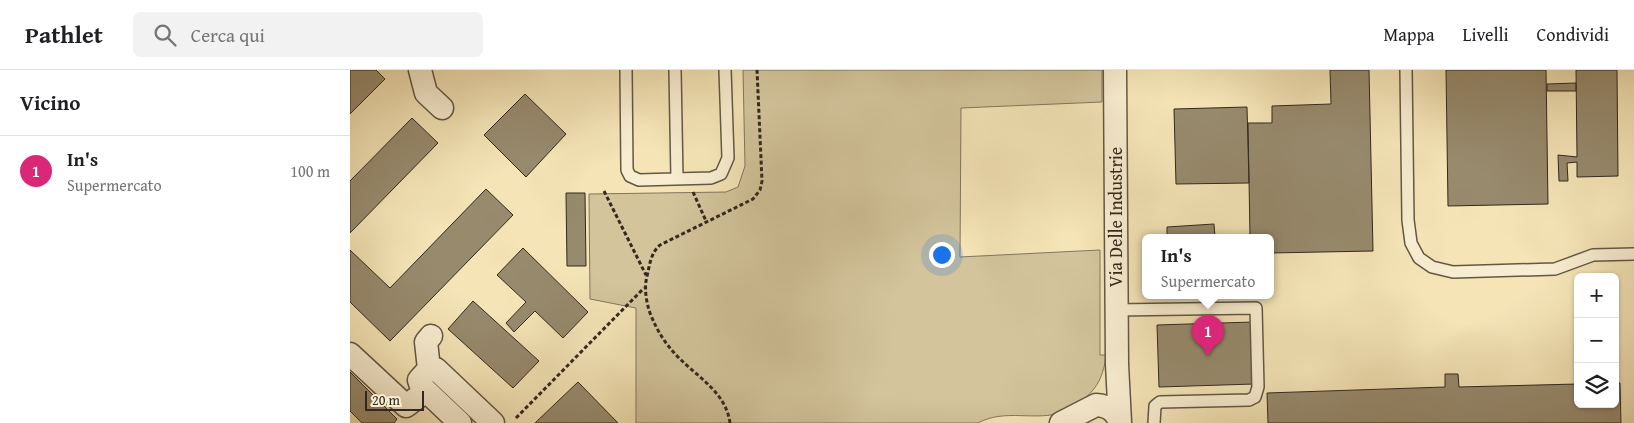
<!DOCTYPE html>
<html lang="it">
<head>
<meta charset="utf-8">
<style>
	body { margin:0; font-family:"Gentium Book Plus",serif; background:#f2f2f2; color:#202124 }
	.controls { position:absolute; right:15px; bottom:15px; display:grid; overflow:hidden; border-radius:8px; box-shadow:0 1px 4px #0004 }
	.controls button { width:45px; height:45px; display:grid; place-items:center; padding:0; border:0; border-bottom:1px solid #e0e0e0; background:#fff; color:#202124; font:25px sans-serif }
	.scale { position:absolute; left:15px; bottom:12px; width:59px; box-sizing:border-box; padding-left:5px; border:2px solid #32291e; border-top:0; font-size:14px; line-height:18px; white-space:nowrap; color:#32291e; -webkit-text-stroke:4px #f8edd0; paint-order:stroke }
	.you { position:absolute; left:591px; top:184px; width:18px; height:18px; margin:-12px; border:4px solid #fff; border-radius:50%; background:#1a73e8; box-shadow:0 0 0 8px #1a73e833 }
	.badge { display:grid; place-items:center; width:32px; height:32px; border-radius:50%; background:#db2777; color:#fff; font-size:16px; font-weight:700 }
	.pin { position:absolute; translate:-50% -41px; filter:drop-shadow(0 1px 2px #0008) }
	.pin::after { content:''; position:absolute; top:26px; width:18px; height:15px; background:inherit; clip-path:polygon(0 0,100% 0,50% 100%) }
	.popup { position:absolute; left:792px; top:164px; width:132px; height:65px; box-sizing:border-box; display:grid; place-content:center; border-radius:8px; background:#fff; filter:drop-shadow(0 1px 4px #0005); font-size:16px; white-space:nowrap; color:#757577 }
	.popup b { font-size:19px; color:#202124 }
	.popup::after { content:''; position:absolute; left:50%; top:100%; margin-left:-10px; border:10px solid transparent; border-top-color:#fff }
	.list { margin:0; padding:0; list-style:none }
	h2 { display:flex; justify-content:space-between; align-items:center; height:65px; margin:0; padding:0 20px; font-size:21px }
	h2 small { font-size:16px; font-weight:400; color:#757577 }
	.list li { display:grid; grid-template-columns:32px 1fr auto; gap:15px; align-items:center; box-sizing:border-box; height:70px; padding:0 20px; border-top:1px solid #e0e0e0 }
	.list b { display:block; font-size:19px; white-space:nowrap }
	.list p { margin:0; font-size:16px; white-space:nowrap; color:#757577 }
	.list em { font-size:16px; font-style:normal; color:#757577 }
	.icon { flex:none; width:28px; height:28px; fill:none; stroke:currentColor; stroke-width:2; stroke-linecap:round; stroke-linejoin:round }
	.map { position:relative; flex:none; width:1284px; height:353px; overflow:hidden }
	header { display:flex; align-items:center; gap:30px; box-sizing:border-box; height:70px; padding:0 25px; background:#fff; border-bottom:1px solid #e0e0e0 }
	header strong { font-size:24px }
	nav { display:flex; gap:28px; margin-inline-start:auto; font-size:18px }
	.search { width:350px; height:45px; background:#f2f2f2; display:flex; align-items:center; gap:12px; box-sizing:border-box; padding:0 18px; border-radius:8px; color:#757577; font-size:19px }
	main { display:flex }
	aside { flex:1; background:#fff }
	.map>svg:first-child { display:block }
	.green { fill:#d3c49c; stroke:#82765d }
	.building { fill:#978a6d; stroke:#32291e }
	.lines { fill:none; stroke-linecap:round; stroke-linejoin:round }
	.service-casing { stroke:#625844; stroke-width:14 }
	.minor-casing { stroke:#625844; stroke-width:25 }
	.path { stroke:#32291e; stroke-width:3; stroke-dasharray:4 2.5; stroke-linecap:butt }
	.service { stroke:#f8edd0; stroke-width:11 }
	.minor { stroke:#f8edd0; stroke-width:22 }
	.labels { text-anchor:middle; stroke-width:4.5; stroke-linejoin:round; paint-order:stroke }
	.street-label { font-size:18px; fill:#32291e; stroke:#f8edd0 }
</style>
</head>
<body>
<header>
<strong>Pathlet</strong>
<div class="search"><svg class="icon" aria-label="search" viewBox="0 0 24 24"><circle cx="10" cy="10" r="6"/><path d="M15 15l6 6"/></svg>Cerca qui</div>
<nav><a>Mappa</a><a>Livelli</a><a>Condividi</a></nav>
</header>
<main>
<aside>
<h2>Vicino<small></small></h2>
<ul class="list">
<li><span class="badge">1</span><div><b>In's</b><p>Supermercato</p></div><em>100 m</em></li>
</ul>
</aside>
<div class="map">
<svg width="1284" height="353" viewBox="0 0 1284 353">
	<rect width="100%" height="100%" fill="#f4e4b6"/>
	<filter id="stains"><feTurbulence type="fractalNoise" baseFrequency=".004" numOctaves="4"/><feColorMatrix values="0 0 0 0 .2 0 0 0 0 .09 0 0 0 0 .02 0 0 0 .5 -.17"/></filter>
	<radialGradient id="worn" r=".72"><stop offset=".6" stop-color="#630" stop-opacity="0"/><stop offset="1" stop-color="#630" stop-opacity=".3"/></radialGradient>
	<path class="green" d="M393 0H752V32L611 38 610 187 750 180V285H756C754 305 747 321 729 332 723 335 718 340 712 342 687 352 655 338 628 353H286V238L240 229 239 124 376 122 388 117 395 96Z"/>
	<path class="building" d="M0 0H26L35 9 0 44Z
		M980 0H1019L1023 181 920 183V167H900L898 53H922V36L981 34Z
		M1096 0H1196L1198 134 1098 136Z
		M1226 0H1267L1268 106 1227 107V92L1217 93 1218 111H1209L1208 85 1227 87Z
		M1226 13V21H1197V14Z
		M175 24 216 64 176 107 134 65Z
		M897 37 899 113 826 114 824 39Z
		M62 48 88 73 0 163V111Z
		M136 119 163 145 40 271 0 232V180L40 218Z
		M216 123H235L236 196H217Z
		M864 154 865 167H817V157Z
		M173 178 238 242 213 268 185 241 164 262 156 253 176 232 147 205Z
		M123 231 189 291 163 318 98 259Z
		M903 252 904 314 809 317 807 255Z
		M0 302 47 349 44 353H12L0 341Z
		M1095 304H1108L1109 317 1228 314V334H1265V313H1270L1271 353H918L917 323 1095 317Z
		M228 312 268 353H185Z"/>
	<g class="lines">
		<g class="service-casing">
			<path id="service" d="M276 0 277 100 280 106 289 110 361 108 371 104 378 88 375 0
				M325 0 327 109
				M1056 0 1058 150 1061 173 1069 188 1082 197 1103 202 1205 199 1243 185 1284 184
				M766 240 906 238 908 317 905 327 899 330 810 332 805 336 804 353"/>
		</g>
		<g class="minor-casing">
			<path id="minor" d="M70 0 76 23 92 38
				M765 0 767 294 770 352
				M0 284 56 336 76 321
				M79 299 76 272 81 266
				M110 353 71 316 69 310 79 299H86L143 353
				M711 353 746 335C759 336 766 341 770 353"/>
		</g>
		<path class="path" d="M254 121 296 205
			M343 122 356 151
			M166 348 294 218
			M380 353C376 323 349 308 329 288 316 275 307 261 300 243 296 231 294 218 297 206 300 193 301 183 310 175L403 129 410 120 412 111 407 0"/>
		<use href="#service" class="service"/>
		<use href="#minor" class="minor"/>
	</g>
	<g class="labels">
		<g class="street-label">
			<text transform="translate(766 147) rotate(-90)" y="6">Via Delle Industrie</text>
		</g>
	</g>
	<rect width="100%" height="100%" filter="url(#stains)"/>
	<rect width="100%" height="100%" fill="url(#worn)"/>
</svg>
<div class="controls">
<button>+</button>
<button>−</button>
<button><svg class="icon" aria-label="layers" viewBox="0 0 24 24"><path d="M12 4l9 5-9 5-9-5zM3 14l9 5 9-5"/></svg></button>
</div>
<div class="scale">20 m</div>
<div class="you"></div>
<div class="pin badge" style="left:858px;top:286px">1</div>
<div class="popup"><b>In's</b>Supermercato</div>
</div>
</main>
</body>
</html>
